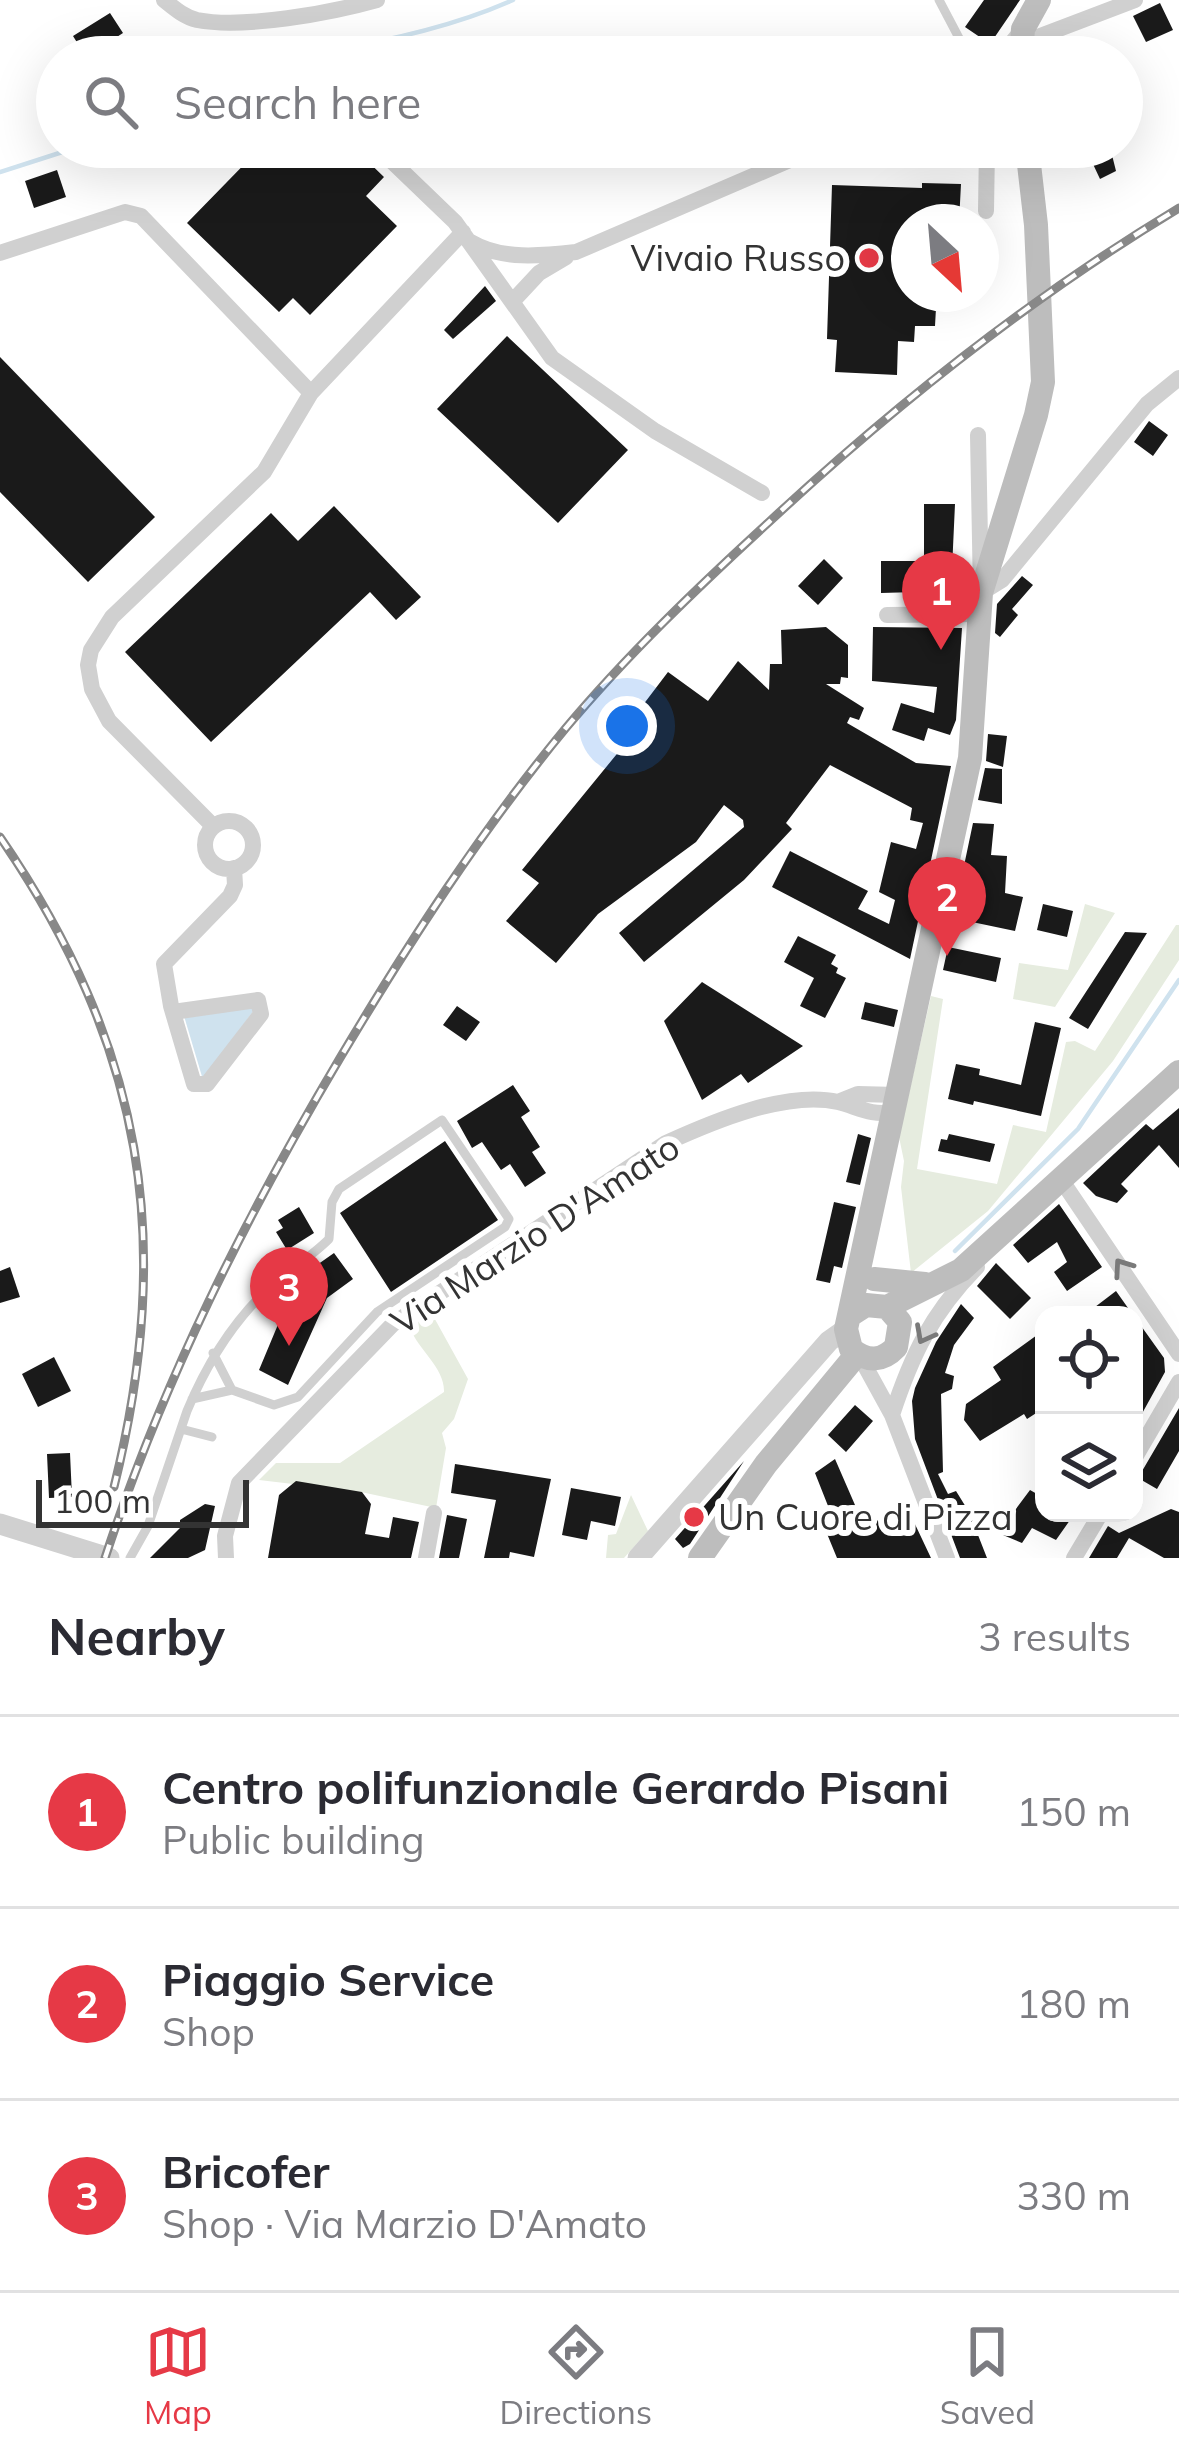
<!DOCTYPE html>
<html lang="en">
<head>
<meta charset="utf-8">
<style>
	body { margin:0; font-family:Mulish,sans-serif; background:#f2f2f3; color:#2b2b33 }
	.controls { position:absolute; right:36px; bottom:36px; display:grid; overflow:hidden; border-radius:24px; box-shadow:0 12px 48px #0002 }
	.controls button { width:108px; height:108px; display:grid; place-items:center; padding:0; border:0; border-bottom:3px solid #e1e1e2; background:#fff; color:#2b2b33; font:60px sans-serif }
	.compass { position:absolute; left:891px; top:204px; width:108px; height:108px; border-radius:50%; background:#fff; box-shadow:0 12px 48px #0002; rotate:154deg }
	.scale { position:absolute; left:36px; bottom:30px; width:213px; box-sizing:border-box; padding-left:12px; border:6px solid #333; border-top:0; font-size:33px; line-height:42px; white-space:nowrap; color:#333; -webkit-text-stroke:9px #fff; paint-order:stroke }
	.you { position:absolute; left:627px; top:726px; width:42px; height:42px; margin:-30px; border:9px solid #fff; border-radius:50%; background:#1a73e8; box-shadow:0 0 0 18px #1a73e833 }
	.badge { display:grid; place-items:center; width:78px; height:78px; border-radius:50%; background:#e63946; color:#fff; font-size:39px; font-weight:700 }
	.pin { position:absolute; translate:-50% -99px; filter:drop-shadow(0 3px 6px #0008) }
	.pin::after { content:''; position:absolute; top:63px; width:42px; height:36px; background:inherit; clip-path:polygon(0 0,100% 0,50% 100%) }
	.list { margin:0; padding:0; list-style:none }
	h2 { display:flex; justify-content:space-between; align-items:center; height:156px; margin:0; padding:0 48px; font-size:51px }
	h2 small { font-size:39px; font-weight:400; color:#7c7c81 }
	.list li { display:grid; grid-template-columns:78px 1fr auto; gap:36px; align-items:center; box-sizing:border-box; height:192px; padding:0 48px; border-top:3px solid #e1e1e2 }
	.list b { display:block; font-size:45px; white-space:nowrap }
	.list p { margin:0; font-size:39px; white-space:nowrap; color:#7c7c81 }
	.list em { font-size:39px; font-style:normal; color:#7c7c81 }
	.icon { flex:none; width:66px; height:66px; fill:none; stroke:currentColor; stroke-width:2; stroke-linecap:round; stroke-linejoin:round }
	.map { position:relative; flex:none; width:1179px; height:1558px; overflow:hidden }
	.search { position:absolute; background:#fff; box-shadow:0 12px 48px #0002; left:36px; right:36px; top:36px; height:132px; display:flex; align-items:center; gap:30px; box-sizing:border-box; padding:0 42px; border-radius:66px; color:#7c7c81; font-size:45px }
	.sheet { height:732px; background:#fff }
	nav { display:flex; justify-content:space-around; align-items:center; box-sizing:border-box; height:168px; border-top:3px solid #e1e1e2; background:#fff; font-size:33px; color:#7c7c81 }
	nav a { display:grid; justify-items:center; gap:6px }
	nav .on { color:#e63946 }
	.map>svg:first-child { display:block }
	.green { fill:#e6ecdf }
	.water { fill:#cfe2ee }
	.lines { fill:none; stroke-linecap:round; stroke-linejoin:round }
	.stream { stroke:#cfe2ee; stroke-width:4.5 }
	.building { fill:#1a1a1a }
	.service { stroke:#d0d0d0; stroke-width:9 }
	.minor { stroke:#d0d0d0; stroke-width:16 }
	.tertiary { stroke:#d0d0d0; stroke-width:21 }
	.secondary { stroke:#bdbdbd; stroke-width:24 }
	.rail-casing { stroke:#888; stroke-width:9 }
	.rail { stroke:#fff; stroke-width:4.5; stroke-dasharray:14; stroke-linecap:butt }
	.oneway { stroke:#7a7a7a }
	.poi-dot { fill:#e63946; stroke:#fff; stroke-width:4.5 }
	.labels { text-anchor:middle; stroke-width:12; stroke-linejoin:round; paint-order:stroke }
	.poi-label { font-size:36px; fill:#333; stroke:#fff; text-anchor:end }
	.street-label { font-size:36px; fill:#333; stroke:#fff }
</style>
</head>
<body>
<div class="map">
<svg width="1179" height="1558" viewBox="0 0 1179 1558">
	<rect width="100%" height="100%" fill="#fff"/>
	<path class="green" d="M1085 904 1115 913 1055 1007 1013 999 1019 963 1068 970Z
		M1176 925H1179V960L1113 1061 988 1211 911 1273 901 1187 904 1161 899 1137 931 996 943 999 917 1169 997 1184 1013 1125 1046 1132 1066 1042 1075 1041 1095 1051Z
		M431 1312 468 1379 454 1419 442 1433 446 1448 436 1508 361 1492 259 1480 276 1463H340L444 1392C445 1368 419 1351 410 1328Z
		M631 1495 648 1531 624 1558H606L608 1535 616 1534Z"/>
	<path class="water" d="M257 1006 203 1080 184 1016Z"/>
	<g class="lines">
		<path class="stream" d="M225 57C253 43 289 57 319 52 384 42 453 27 513 0
			M0 172 78 147
			M955 1251 1078 1129 1179 980"/>
	</g>
	<path class="building" d="M984 0H1020L990 44 965 27Z
		M1160 3 1173 30 1146 42 1133 16Z
		M110 13 123 33 86 57 73 36Z
		M261 147H353L384 177 366 196 397 226 310 315 293 298 279 312 187 223Z
		M1085 147H1110L1116 171 1100 179Z
		M57 170 66 197 34 208 25 181Z
		M922 183 961 184 959 222H909V294H957L956 308H936L935 326H915L914 342 898 341 897 375 835 372 837 340 827 339 832 185 922 188Z
		M485 286 496 301 453 339 444 330Z
		M507 336 628 450 558 523 437 409Z
		M0 357 155 517 88 582 0 492Z
		M1149 421 1168 435 1153 456 1134 442Z
		M924 504H955L951 591 881 593V561H924Z
		M334 506 421 597 396 620 370 592 211 742 125 652 271 513 298 541Z
		M824 559 843 578 818 605 798 586Z
		M1022 576 1033 585 1012 609 1018 615 1000 637 995 633 997 604Z
		M826 627 848 645V678L841 677 840 684H826L864 708 859 720 850 717 847 723 916 763 951 766 910 959 772 887 790 851 868 891 858 909 889 924 895 900 879 892 891 842 916 849 923 823 910 820 912 808 830 765 786 823 792 829 744 880 644 962 619 933 744 827 743 820 724 805 696 842 598 914 556 963 506 921 539 883 522 870 634 733 627 726 668 672 708 701 738 661 769 690 770 664H782L781 630Z
		M873 627 962 628 956 720 950 735 928 728 924 741 892 730 901 703 934 713 937 687 872 681Z
		M988 734 1007 736 1003 767 986 761Z
		M985 768 1002 769V804L978 800Z
		M973 823 994 824 991 855 1007 856 1005 893 1023 897 1015 931 953 918Z
		M1043 904 1073 911 1067 937 1037 930Z
		M1125 932 1147 933 1088 1029 1069 1018Z
		M798 936 836 955 831 964 838 968 836 973 846 978 825 1018 800 1006 814 978 784 962Z
		M948 947 1001 958 996 982 943 970Z
		M702 982 803 1046 748 1083 741 1074 702 1100 664 1021Z
		M865 1002 898 1010 894 1027 861 1019Z
		M457 1006 480 1022 466 1041 443 1025Z
		M1035 1022 1061 1028 1041 1116 974 1101 973 1105 948 1099 956 1064 980 1069 979 1075 1021 1085Z
		M513 1085 530 1111 521 1117 540 1147 532 1152 546 1173 525 1187 510 1164 501 1170 482 1142 472 1148 457 1121Z
		M1179 1108V1168L1159 1145 1121 1184 1128 1191 1117 1203 1096 1196 1083 1183 1146 1124 1153 1130Z
		M858 1134 871 1138 860 1185 846 1182Z
		M949 1134 995 1144 990 1162 938 1151 941 1139 947 1140Z
		M445 1141 498 1220 391 1292 340 1213Z
		M834 1202 856 1207 842 1268 834 1266 830 1283 816 1280Z
		M1059 1204 1102 1267 1067 1291 1054 1272 1067 1262 1057 1242 1028 1263 1013 1245Z
		M299 1207 314 1233 287 1250 276 1232 283 1228 278 1220Z
		M334 1253 353 1279 327 1298 288 1385 259 1370 292 1291 307 1272Z
		M996 1263 1031 1298 1010 1319 977 1286Z
		M10 1267 20 1297 0 1303V1271Z
		M1116 1291 1133 1315H1101L1095 1307Z
		M961 1304 974 1318 954 1345 945 1373 954 1376 952 1389 941 1394 943 1472 938 1474 948 1494 956 1491 969 1512 987 1558H960L915 1439 912 1401 915 1388 936 1342Z
		M1134 1316 1164 1358 1165 1372 1134 1428Z
		M1044 1330V1362L1039 1365 1044 1373V1408L1027 1419 1024 1414 980 1441 964 1420 966 1404 1001 1380 993 1367Z
		M54 1357 71 1391 38 1407 22 1374Z
		M855 1405 873 1421 846 1452 828 1435Z
		M1179 1408V1451L1157 1489 1138 1478Z
		M70 1453 72 1497 49 1498 47 1454Z
		M835 1459 855 1505 847 1509 855 1529 884 1518 882 1513 905 1503 931 1558H837L823 1524 832 1516 815 1473Z
		M744 1461 690 1544 683 1548 675 1539Z
		M455 1464 551 1479 534 1557 510 1552 509 1558H484L496 1500 451 1493Z
		M296 1481 362 1492 371 1504 365 1534 389 1538 393 1517 419 1522 411 1558H268L279 1495Z
		M571 1488 621 1497 615 1526 591 1521 587 1540 562 1535Z
		M1030 1490 1044 1498V1513H1075L1056 1540 1032 1528 1022 1543 998 1533Z
		M205 1504 215 1506 205 1550 188 1558H150L180 1528V1520Z
		M1171 1509 1179 1512V1558H1164L1129 1538 1117 1558H1089L1108 1526 1119 1533Z
		M447 1515 467 1519 459 1558H439Z"/>
	<g class="lines">
		<path class="service" d="M939 0 969 57
			M213 1353 232 1390
			M181 1429 212 1437
			M130 1558 148 1526 187 1411C207 1363 232 1322 270 1287 289 1270 311 1257 329 1239L332 1202 339 1189 442 1120 509 1219 505 1227 377 1312 298 1397 274 1405 232 1390 192 1399"/>
		<path class="minor" d="M164 0C174 8 184 17 197 20 244 29 331 13 377 0
			M1022 43 1135 0
			M1000 57 1023 29
			M377 147 455 222 552 358 655 431 762 493
			M986 211 987 147
			M471 242C501 260 541 256 576 252L820 147
			M0 253 125 212 141 216 311 393
			M512 302 539 273 566 257
			M978 435 981 593 1002 580 1147 404 1179 378
			M887 615 979 614
			M205 845a24 24 0 1 1 48 0a24 24 0 1 1-48 0Z
			M213 826 109 721 92 689 88 665 91 650 112 617 264 472 311 393 463 232
			M173 1012 258 1000 261 1014 207 1084H194L171 1006 164 964 230 896 235 885 234 868
			M838 1102 858 1094 897 1095
			M1062 1181 1179 1354
			M865 1358 864 1364 892 1415 947 1558
			M892 1415C912 1354 932 1313 977 1267
			M1134 1459 1179 1382
			M226 1558 225 1536 239 1483 393 1324 666 1143C712 1122 787 1090 838 1102 858 1107 871 1116 893 1112
			M426 1558 434 1513
			M1074 1558 1101 1513"/>
		<path class="tertiary" d="M0 1524 109 1558
			M638 1558 829 1341 846 1329"/>
		<path class="secondary" d="M1021 57 1023 29 1039 0
			M874 1279 925 1284
			M887 1307 961 1270 1179 1072
			M852 1314 866 1305 887 1307 900 1322 896 1347C882 1362 867 1362 851 1349L846 1329 970 758 981 593 1036 415 1043 382 1036 225 1027 147
			M700 1558 766 1464 857 1354"/>
		<g class="rail-casing">
			<path id="rail" d="M0 837C144 1047 175 1240 114 1487
				M105 1558C163 1381 245 1218 340 1058 408 944 480 832 565 729 627 655 698 587 769 522 895 405 1031 297 1179 208"/>
		</g>
		<use href="#rail" class="rail"/>
	</g>
	<defs><path id="oneway-chevron" d="M-2-3.5L2.5 0L-2 3.5" fill="none" stroke-width="1.6" stroke-linecap="round" stroke-linejoin="round" transform="scale(3)"/></defs>
	<g class="oneway">
		<use href="#oneway-chevron" transform="translate(1122 1267) rotate(-125)"/>
		<use href="#oneway-chevron" transform="translate(924 1335) rotate(118)"/>
	</g>
	<g class="poi-dot">
		<circle cx="869" cy="258" r="12"/>
		<circle cx="694" cy="1517" r="12"/>
	</g>
	<g class="labels">
		<g class="poi-label">
			<text x="845" y="271">Vivaio Russo</text>
			<text x="718" y="1530" text-anchor="start">Un Cuore di Pizza</text>
		</g>
		<g class="street-label">
			<text transform="translate(535 1234) rotate(-33)" y="13">Via Marzio D'Amato</text>
		</g>
	</g>
</svg>
<div class="controls">
<button><svg class="icon" aria-label="locate" viewBox="0 0 24 24"><circle cx="12" cy="12" r="6"/><path d="M12 2v4M12 18v4M2 12h4M18 12h4"/></svg></button>
<button><svg class="icon" aria-label="layers" viewBox="0 0 24 24"><path d="M12 4l9 5-9 5-9-5zM3 14l9 5 9-5"/></svg></button>
</div>
<svg class="compass" viewBox="-18 -18 36 36"><path d="M0-13l5 13h-10z" fill="#e53935"/><path d="M0 13l5-13h-10z" fill="#7c7c81"/></svg>
<div class="scale">100 m</div>
<div class="you"></div>
<div class="pin badge" style="left:941px;top:650px">1</div>
<div class="pin badge" style="left:947px;top:956px">2</div>
<div class="pin badge" style="left:289px;top:1346px">3</div>
<div class="search"><svg class="icon" aria-label="search" viewBox="0 0 24 24"><circle cx="10" cy="10" r="6"/><path d="M15 15l6 6"/></svg>Search here</div>
</div>
<section class="sheet">
<h2>Nearby<small>3 results</small></h2>
<ul class="list">
<li><span class="badge">1</span><div><b>Centro polifunzionale Gerardo Pisani</b><p>Public building</p></div><em>150 m</em></li>
<li><span class="badge">2</span><div><b>Piaggio Service</b><p>Shop</p></div><em>180 m</em></li>
<li><span class="badge">3</span><div><b>Bricofer</b><p>Shop · Via Marzio D'Amato</p></div><em>330 m</em></li>
</ul>
</section>
<nav>
<a class="on"><svg class="icon" aria-label="map" viewBox="0 0 24 24"><path d="M3 6l6-2 6 2 6-2v14l-6 2-6-2-6 2zM9 4v14M15 6v14"/></svg>Map</a>
<a><svg class="icon" aria-label="directions" viewBox="0 0 24 24"><path d="M12 3l9 9-9 9-9-9zM9 14v-3h6M13 9l2 2-2 2"/></svg>Directions</a>
<a><svg class="icon" aria-label="saved" viewBox="0 0 24 24"><path d="M7 4h10v16l-5-4-5 4z"/></svg>Saved</a>
</nav>
</body>
</html>
